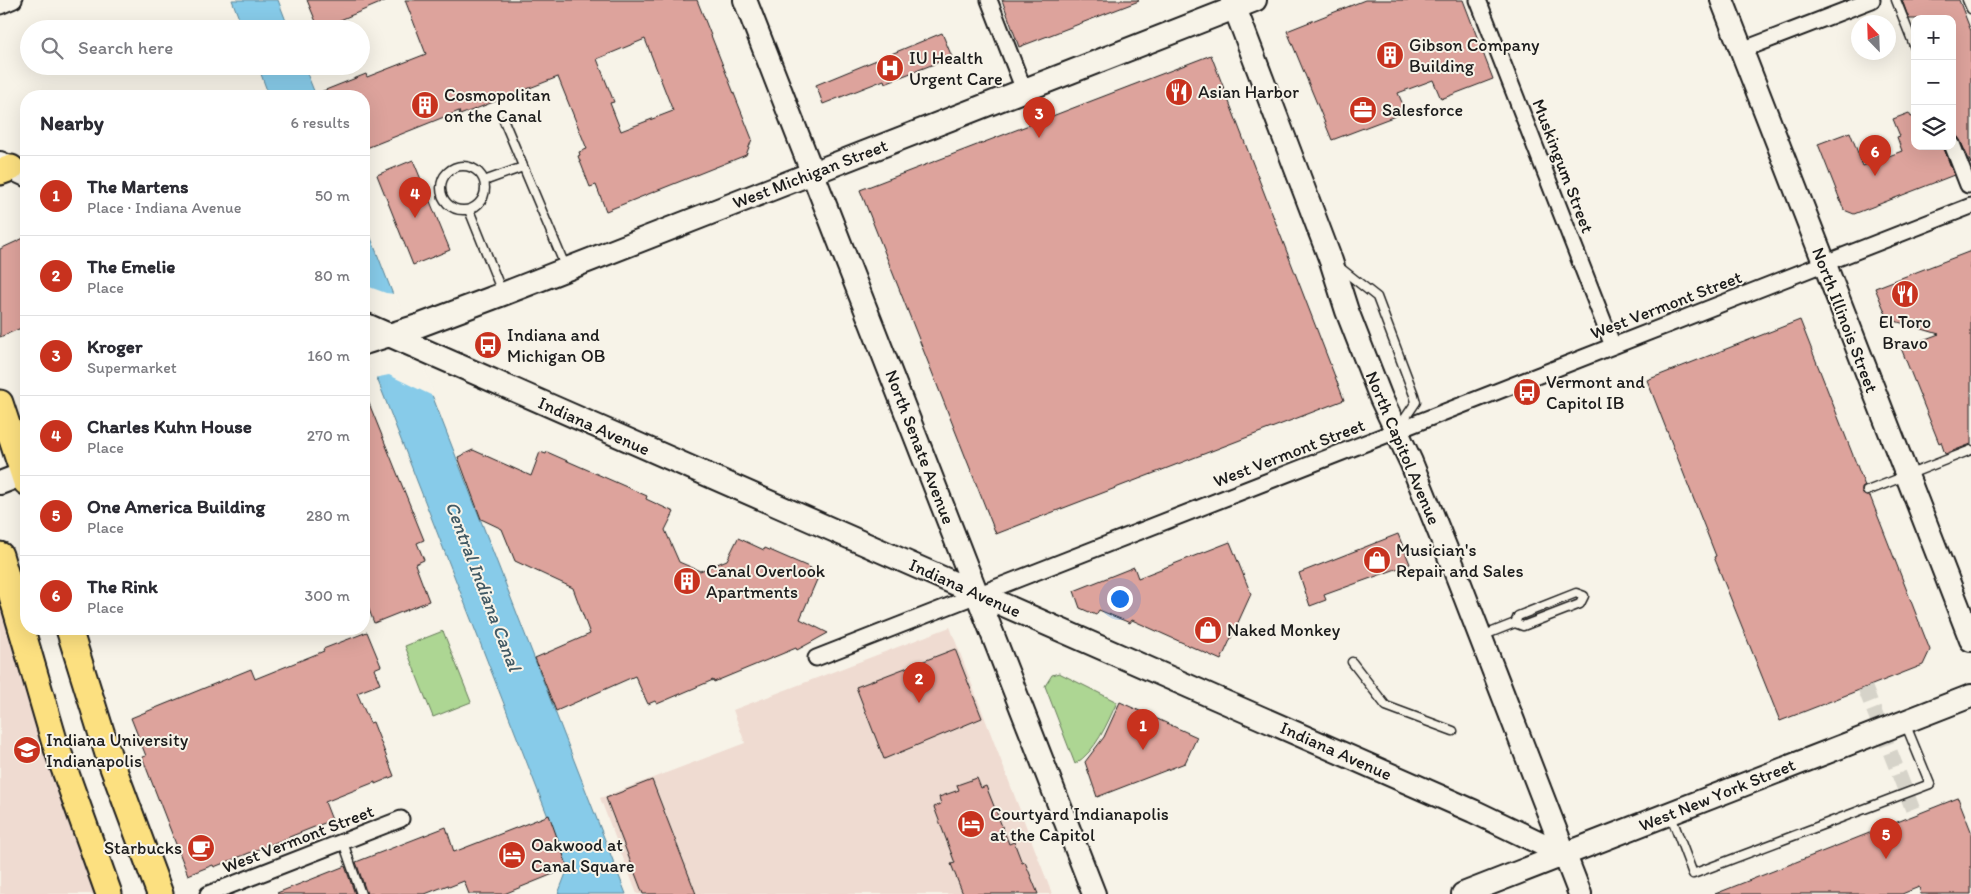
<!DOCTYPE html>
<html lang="en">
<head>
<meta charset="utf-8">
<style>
	body { margin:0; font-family:Itim,sans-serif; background:#f2f2f3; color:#2b2b33 }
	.controls { position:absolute; right:15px; top:15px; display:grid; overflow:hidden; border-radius:10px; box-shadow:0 5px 20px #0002 }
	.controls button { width:45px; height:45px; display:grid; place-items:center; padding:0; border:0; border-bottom:1px solid #e1e1e2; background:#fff; color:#2b2b33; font:25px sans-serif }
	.compass { position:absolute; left:1851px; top:15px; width:45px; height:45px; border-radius:50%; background:#fff; box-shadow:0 5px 20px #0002; rotate:337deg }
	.you { position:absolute; left:1119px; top:598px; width:18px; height:18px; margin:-12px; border:4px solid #fff; border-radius:50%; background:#1a73e8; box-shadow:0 0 0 8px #1a73e833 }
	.badge { display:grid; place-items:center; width:32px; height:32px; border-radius:50%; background:#c8321e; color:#fff; font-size:16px; font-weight:700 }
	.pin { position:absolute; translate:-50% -41px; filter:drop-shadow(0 1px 2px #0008) }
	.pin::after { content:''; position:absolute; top:26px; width:18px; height:15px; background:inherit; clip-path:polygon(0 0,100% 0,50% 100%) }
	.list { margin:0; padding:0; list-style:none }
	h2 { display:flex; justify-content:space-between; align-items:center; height:65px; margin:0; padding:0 20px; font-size:21px }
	h2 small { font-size:16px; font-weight:400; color:#7c7c81 }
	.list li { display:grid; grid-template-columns:32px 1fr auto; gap:15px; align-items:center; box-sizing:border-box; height:80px; padding:0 20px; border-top:1px solid #e1e1e2 }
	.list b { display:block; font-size:19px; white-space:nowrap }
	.list p { margin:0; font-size:16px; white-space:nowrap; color:#7c7c81 }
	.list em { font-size:16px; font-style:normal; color:#7c7c81 }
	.icon { flex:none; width:28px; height:28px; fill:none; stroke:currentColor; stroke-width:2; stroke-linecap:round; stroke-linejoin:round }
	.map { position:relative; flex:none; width:1971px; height:894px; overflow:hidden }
	.search { position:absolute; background:#fff; box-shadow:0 5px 20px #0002; left:20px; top:20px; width:350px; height:55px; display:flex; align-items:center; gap:12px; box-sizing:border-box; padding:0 18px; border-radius:28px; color:#7c7c81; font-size:19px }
	.panel { position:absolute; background:#fff; box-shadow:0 5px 20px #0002; left:20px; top:90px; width:350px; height:545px; border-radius:20px }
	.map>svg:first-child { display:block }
	.built { fill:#efdbd1 }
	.green { fill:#add693; stroke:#647958 }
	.water { fill:#87cbe9; stroke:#5c8597 }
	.pier { fill:#f7f3e8 }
	.building { fill:#dda39c; stroke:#1c1c1c; fill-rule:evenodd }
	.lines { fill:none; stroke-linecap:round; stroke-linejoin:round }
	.street-tunnel { stroke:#d6d3c9; stroke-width:15; stroke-dasharray:15 8; stroke-linecap:butt }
	.lane-casing { stroke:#1c1c1c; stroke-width:11 }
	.street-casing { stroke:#1c1c1c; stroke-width:19 }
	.secondary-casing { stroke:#1c1c1c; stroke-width:26 }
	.primary-casing { stroke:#1c1c1c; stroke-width:29 }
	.lane { stroke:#f7f3e8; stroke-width:8 }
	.street { stroke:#f7f3e8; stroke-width:15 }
	.secondary { stroke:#f7f3e8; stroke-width:22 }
	.primary { stroke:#fce080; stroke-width:25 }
	.labels { text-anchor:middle; stroke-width:4; stroke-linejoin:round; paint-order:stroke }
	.poi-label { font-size:18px; fill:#1c1c1c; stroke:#f7f3e8; text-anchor:start }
	.street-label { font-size:18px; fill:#1c1c1c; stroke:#f7f3e8 }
	.water-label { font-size:19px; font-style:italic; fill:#415964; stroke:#f7f3e8 }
</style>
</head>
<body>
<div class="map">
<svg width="1971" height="894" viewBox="0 0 1971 894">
	<rect width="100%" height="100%" fill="#f7f3e8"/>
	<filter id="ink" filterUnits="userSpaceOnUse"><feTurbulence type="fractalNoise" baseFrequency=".02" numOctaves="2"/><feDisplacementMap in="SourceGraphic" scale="10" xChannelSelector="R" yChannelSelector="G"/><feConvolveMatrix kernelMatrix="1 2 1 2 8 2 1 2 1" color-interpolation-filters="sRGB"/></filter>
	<g filter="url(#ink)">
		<path class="built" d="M0 605 108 894H0Z
			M950 627 1052 894H637L600 798 745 743 733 710Z"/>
		<path class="green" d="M443 631 471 702 433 717 405 646Z
			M1059 673 1117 702C1107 724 1096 751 1075 764L1045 686 1052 675Z"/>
		<path class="water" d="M232 0H278L289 29H243Z
			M258 66H304L316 96H269Z
			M364 220 626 894H558L568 868 364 345Z"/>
		<path class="pier" d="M364 285 386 293 395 294 435 397 389 375 374 378 364 352Z"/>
		<path class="building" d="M307 0H385V1L319 29Z
			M405 0H697L752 139 746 155 606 211 596 185 590 187 578 156 580 155 579 152 587 149 558 77 460 115 459 111 364 149V96L313 95 366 74 367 77 426 54ZM645 39 673 111 621 131 610 103 614 102 597 59Z
			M1002 0H1138L1139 1 1019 47Z
			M1365 0H1463L1493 79 1441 99 1433 80 1398 93 1406 112 1332 140 1287 31Z
			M1902 0H1959L1971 31V164L1960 140 1957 136 1952 135V19H1909Z
			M942 33 952 57 885 83 884 80 823 104 816 85Z
			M1211 55 1344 400 996 534 860 190Z
			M1909 113 1911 117 1915 116V146H1943L1954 175 1854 214 1844 210 1818 144 1850 132 1863 166 1902 151 1897 137 1900 136 1893 119Z
			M413 160 450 250 413 265 377 175Z
			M26 237V326L0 337V249Z
			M1971 251V444L1945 454 1941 442 1939 443 1901 348 1939 334 1888 319 1875 288Z
			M1800 320 1865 486 1862 488V493L1866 496H1870L1930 650 1923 665 1780 721 1714 557 1716 556 1647 380Z
			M364 391 424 540 417 543 424 560 415 564 429 601 374 623 364 596Z
			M473 450 531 476 540 452 546 454 547 452 647 496 646 499 674 512 665 530 679 562 700 571 727 560 738 538 764 550 765 548 811 568V571L819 575 800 619 828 633 797 650 796 648 714 682 713 680 657 704 655 701 648 704 635 676 556 711 535 658 590 634 573 588 515 561 502 529 481 519 458 457Z
			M1398 534 1410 564 1324 595 1326 600 1310 606 1299 573Z
			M1230 542 1251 594 1221 660 1132 620 1130 623 1099 610 1096 615 1080 608 1074 591 1134 567 1138 578Z
			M367 632 381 666 374 669 380 684 357 693 370 723 373 722 394 776 375 784V782L325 802 332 820 214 867 213 865 188 875 142 757 146 756 131 718 251 669 255 679 324 651 323 649Z
			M955 649 982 718 884 759 856 687Z
			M1120 702 1197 737 1185 763 1097 797 1085 762 1104 737Z
			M977 778 981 788 986 786 1009 844 1014 842 1022 863 1025 862 1038 894H963L951 864 955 863 934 807 941 804 939 797 959 790 957 785Z
			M652 780 696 894H643L606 798Z
			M1958 798 1971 831V894H1921L1919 887 1902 894H1715Z
			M549 815 568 868 504 894H469L464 881 449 887 448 885 425 894H367L356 862 446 827 454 852Z
			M345 866 355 894H278L277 893Z"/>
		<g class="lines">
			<path class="street-tunnel" d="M1865 688 1915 815"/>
			<g class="lane-casing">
				<path id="lane" d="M1896 0 1915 48
					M1967 0 1971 9
					M504 121 566 268
					M441 188a22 22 0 1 1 44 0a22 22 0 1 1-44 0Z
					M484 181 523 167
					M469 210 502 292
					M1339 267 1377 297 1414 395 1416 402 1399 427
					M1867 491 1971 450
					M1482 636 1515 623 1523 626 1580 604 1584 596 1576 593 1518 616 1515 623
					M1352 662 1386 706 1453 731
					M1671 816 1693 874 1930 784 1905 723
					M343 842 361 894"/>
			</g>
			<g class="street-casing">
				<path id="street" d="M989 0 1024 90
					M1478 0 1613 346
					M0 6 14 0
					M1742 50 1872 0
					M1952 144 1968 185
					M816 658 1971 206
					M208 894 401 819"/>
			</g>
			<g class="secondary-casing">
				<path id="secondary" d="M745 0 1094 894
					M1232 0 1331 261 1347 311 1381 398 1411 462 1457 576 1580 894
					M1722 0 1971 640
					M0 163 26 175
					M364 324 1473 811 1565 855
					M364 343 418 326 503 294 1255 0
					M0 483 26 473
					M1463 894 1971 696"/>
			</g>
			<g class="primary-casing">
				<path id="primary" d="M0 172 11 168
					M0 403 26 482
					M0 555 54 740 109 894
					M69 629 108 754 160 894"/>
			</g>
			<use href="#lane" class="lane"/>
			<use href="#street" class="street"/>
			<use href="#secondary" class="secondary"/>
			<use href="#primary" class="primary"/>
		</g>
	</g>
	<defs>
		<g id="building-disc" transform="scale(1.4375)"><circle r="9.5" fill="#c8321e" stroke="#f7f3e8"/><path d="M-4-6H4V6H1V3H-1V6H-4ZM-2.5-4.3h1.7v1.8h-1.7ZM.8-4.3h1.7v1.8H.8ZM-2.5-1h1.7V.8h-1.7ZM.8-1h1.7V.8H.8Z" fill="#fff"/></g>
		<g id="hospital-disc" transform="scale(1.4375)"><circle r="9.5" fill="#c8321e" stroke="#f7f3e8"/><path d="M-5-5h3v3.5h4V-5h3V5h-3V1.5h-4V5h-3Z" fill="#fff"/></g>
		<g id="restaurant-disc" transform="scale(1.4375)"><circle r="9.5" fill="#c8321e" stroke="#f7f3e8"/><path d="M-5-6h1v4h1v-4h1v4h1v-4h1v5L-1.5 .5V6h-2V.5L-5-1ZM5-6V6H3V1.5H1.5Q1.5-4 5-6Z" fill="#fff"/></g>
		<g id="office-disc" transform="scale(1.4375)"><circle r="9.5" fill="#c8321e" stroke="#f7f3e8"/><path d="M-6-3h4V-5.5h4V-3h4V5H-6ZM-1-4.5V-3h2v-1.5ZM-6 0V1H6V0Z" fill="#fff"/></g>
		<g id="bus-disc" transform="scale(1.4375)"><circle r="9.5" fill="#c8321e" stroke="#f7f3e8"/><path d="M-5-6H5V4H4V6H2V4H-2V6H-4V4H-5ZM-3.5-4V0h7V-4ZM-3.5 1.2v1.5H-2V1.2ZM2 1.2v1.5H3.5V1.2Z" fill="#fff"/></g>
		<g id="shop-disc" transform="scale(1.4375)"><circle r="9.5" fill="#c8321e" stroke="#f7f3e8"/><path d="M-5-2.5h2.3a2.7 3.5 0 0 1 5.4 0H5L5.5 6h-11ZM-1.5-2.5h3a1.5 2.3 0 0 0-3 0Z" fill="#fff"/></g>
		<g id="university-disc" transform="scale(1.4375)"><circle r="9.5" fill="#c8321e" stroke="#f7f3e8"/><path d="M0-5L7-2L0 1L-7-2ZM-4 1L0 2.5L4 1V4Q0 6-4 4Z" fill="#fff"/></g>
		<g id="hotel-disc" transform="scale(1.4375)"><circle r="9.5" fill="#c8321e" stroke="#f7f3e8"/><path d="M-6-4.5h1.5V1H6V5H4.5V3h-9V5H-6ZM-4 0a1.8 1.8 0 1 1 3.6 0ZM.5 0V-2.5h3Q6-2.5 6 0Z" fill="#fff"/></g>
		<g id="cafe-disc" transform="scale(1.4375)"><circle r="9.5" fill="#c8321e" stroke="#f7f3e8"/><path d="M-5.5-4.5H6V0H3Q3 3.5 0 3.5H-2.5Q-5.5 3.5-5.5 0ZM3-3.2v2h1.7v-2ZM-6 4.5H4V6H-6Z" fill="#fff"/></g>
	</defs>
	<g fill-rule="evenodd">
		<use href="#building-disc" x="1390" y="55"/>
		<use href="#hospital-disc" x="890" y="68"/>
		<use href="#restaurant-disc" x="1179" y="92"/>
		<use href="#building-disc" x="425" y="105"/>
		<use href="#office-disc" x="1363" y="110"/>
		<use href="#restaurant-disc" x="1905" y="294"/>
		<use href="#bus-disc" x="488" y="345"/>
		<use href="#bus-disc" x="1527" y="392"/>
		<use href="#shop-disc" x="1377" y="560"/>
		<use href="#building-disc" x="687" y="581"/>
		<use href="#shop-disc" x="1208" y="630"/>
		<use href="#university-disc" x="27" y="750"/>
		<use href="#hotel-disc" x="971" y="824"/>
		<use href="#cafe-disc" x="201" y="848"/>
		<use href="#hotel-disc" x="512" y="855"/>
	</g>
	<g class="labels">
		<g class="poi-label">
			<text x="1409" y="51">Gibson Company<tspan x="1409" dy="21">Building</tspan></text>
			<text x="909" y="64">IU Health<tspan x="909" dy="21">Urgent Care</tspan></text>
			<text x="1198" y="98">Asian Harbor</text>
			<text x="444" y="101">Cosmopolitan<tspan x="444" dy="21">on the Canal</tspan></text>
			<text x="1382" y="116">Salesforce</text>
			<text x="1905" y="328" text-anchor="middle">El Toro<tspan x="1905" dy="21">Bravo</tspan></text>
			<text x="507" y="341">Indiana and<tspan x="507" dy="21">Michigan OB</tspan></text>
			<text x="1546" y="388">Vermont and<tspan x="1546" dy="21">Capitol IB</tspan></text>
			<text x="1396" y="556">Musician's<tspan x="1396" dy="21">Repair and Sales</tspan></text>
			<text x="706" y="577">Canal Overlook<tspan x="706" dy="21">Apartments</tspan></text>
			<text x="1227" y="636">Naked Monkey</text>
			<text x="46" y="746">Indiana University<tspan x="46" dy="21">Indianapolis</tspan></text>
			<text x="990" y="820">Courtyard Indianapolis<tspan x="990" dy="21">at the Capitol</tspan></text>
			<text x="531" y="851">Oakwood at<tspan x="531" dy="21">Canal Square</tspan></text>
			<text x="182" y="854" text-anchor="end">Starbucks</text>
		</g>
		<g class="street-label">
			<text transform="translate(1563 166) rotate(69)" y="6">Muskingum Street</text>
			<text transform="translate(810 174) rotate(-21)" y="6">West Michigan Street</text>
			<text transform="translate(1666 305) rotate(-21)" y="6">West Vermont Street</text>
			<text transform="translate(1845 320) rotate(69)" y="6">North Illinois Street</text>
			<text transform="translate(594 426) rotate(24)" y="6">Indiana Avenue</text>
			<text transform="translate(920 447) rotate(69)" y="6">North Senate Avenue</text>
			<text transform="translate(1403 448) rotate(67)" y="6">North Capitol Avenue</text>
			<text transform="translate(1289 453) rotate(-21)" y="6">West Vermont Street</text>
			<text transform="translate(965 588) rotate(24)" y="6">Indiana Avenue</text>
			<text transform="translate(1336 751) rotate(24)" y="6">Indiana Avenue</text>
			<text transform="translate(1717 795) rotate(-22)" y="6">West New York Street</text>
			<text transform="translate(298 839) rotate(-21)" y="6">West Vermont Street</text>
		</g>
		<g class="water-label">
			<text transform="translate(484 586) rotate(69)" y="7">Central Indiana Canal</text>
		</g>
	</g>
</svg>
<div class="controls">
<button>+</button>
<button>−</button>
<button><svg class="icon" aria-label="layers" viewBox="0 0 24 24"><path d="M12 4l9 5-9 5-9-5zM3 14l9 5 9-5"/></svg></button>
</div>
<svg class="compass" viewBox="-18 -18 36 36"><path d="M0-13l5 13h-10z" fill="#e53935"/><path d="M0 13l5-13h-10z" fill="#7c7c81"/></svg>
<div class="you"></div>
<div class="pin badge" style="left:1143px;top:750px">1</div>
<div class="pin badge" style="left:919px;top:703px">2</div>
<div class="pin badge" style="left:1039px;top:138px">3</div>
<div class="pin badge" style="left:415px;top:218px">4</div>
<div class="pin badge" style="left:1886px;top:859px">5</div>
<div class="pin badge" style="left:1875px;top:176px">6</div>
<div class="search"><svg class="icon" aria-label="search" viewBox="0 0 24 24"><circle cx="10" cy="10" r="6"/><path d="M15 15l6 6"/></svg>Search here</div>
<section class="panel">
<h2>Nearby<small>6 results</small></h2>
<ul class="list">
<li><span class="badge">1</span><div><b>The Martens</b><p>Place · Indiana Avenue</p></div><em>50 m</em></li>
<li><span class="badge">2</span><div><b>The Emelie</b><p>Place</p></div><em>80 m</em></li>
<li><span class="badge">3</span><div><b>Kroger</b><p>Supermarket</p></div><em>160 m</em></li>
<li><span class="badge">4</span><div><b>Charles Kuhn House</b><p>Place</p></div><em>270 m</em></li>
<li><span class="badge">5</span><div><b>One America Building</b><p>Place</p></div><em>280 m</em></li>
<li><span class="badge">6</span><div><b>The Rink</b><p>Place</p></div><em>300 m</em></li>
</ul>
</section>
</div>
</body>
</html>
